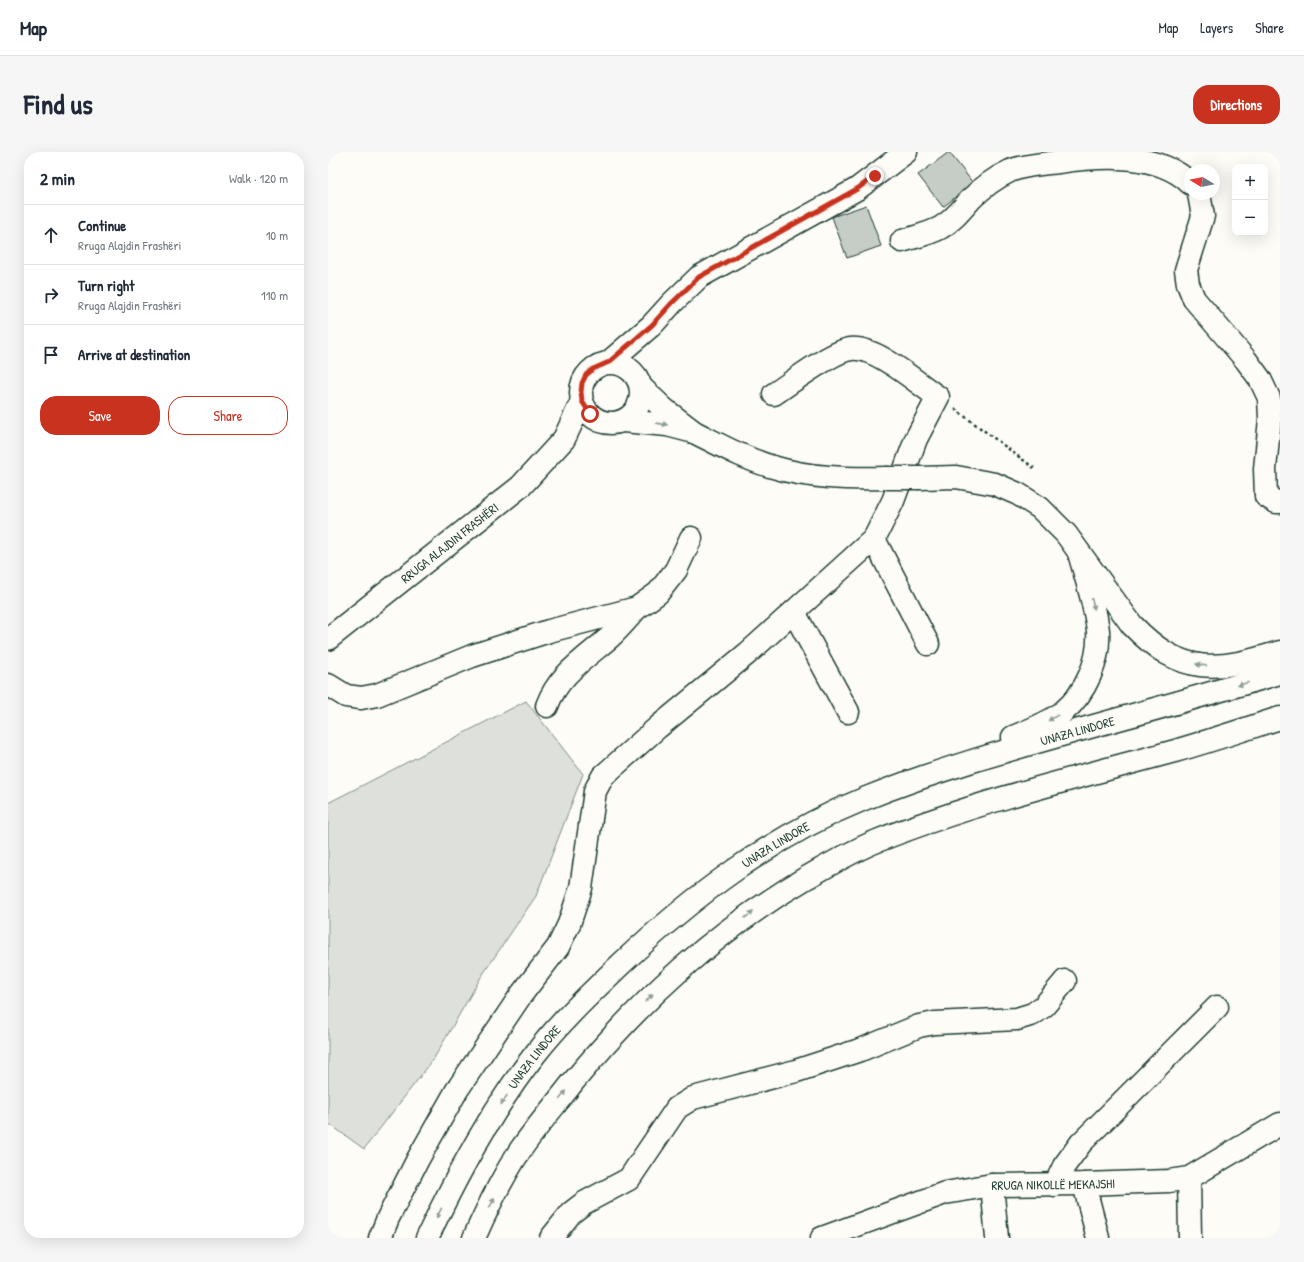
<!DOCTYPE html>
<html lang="en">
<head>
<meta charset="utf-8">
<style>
	body { margin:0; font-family:"Patrick Hand",sans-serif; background:#f6f6f7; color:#1f2937 }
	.controls { position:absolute; right:12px; top:12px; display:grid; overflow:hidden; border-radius:8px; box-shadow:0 4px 16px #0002 }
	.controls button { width:36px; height:36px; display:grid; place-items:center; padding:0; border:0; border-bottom:1px solid #e0e1e3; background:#fff; color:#1f2937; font:20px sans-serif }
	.compass { position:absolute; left:856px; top:12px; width:36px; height:36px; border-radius:50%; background:#fff; box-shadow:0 4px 16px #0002; rotate:280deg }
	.stop { position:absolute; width:12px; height:12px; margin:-9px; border:3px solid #c8321e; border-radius:50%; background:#fff }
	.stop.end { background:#c8321e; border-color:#fff; box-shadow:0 1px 4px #0008 }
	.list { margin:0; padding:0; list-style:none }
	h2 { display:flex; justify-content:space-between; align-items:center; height:52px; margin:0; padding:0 16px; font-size:17px }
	h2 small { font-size:13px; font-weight:400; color:#747a83 }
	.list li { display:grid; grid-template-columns:26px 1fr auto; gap:12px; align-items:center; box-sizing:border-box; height:60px; padding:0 16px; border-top:1px solid #e0e1e3 }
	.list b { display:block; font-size:15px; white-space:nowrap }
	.list p { margin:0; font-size:13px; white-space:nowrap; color:#747a83 }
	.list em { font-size:13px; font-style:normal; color:#747a83 }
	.actions { display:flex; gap:8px; padding:12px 16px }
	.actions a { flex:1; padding:9px 0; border:1px solid #c8321e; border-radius:16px; text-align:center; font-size:14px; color:#c8321e }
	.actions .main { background:#c8321e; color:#fff }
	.icon { flex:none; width:22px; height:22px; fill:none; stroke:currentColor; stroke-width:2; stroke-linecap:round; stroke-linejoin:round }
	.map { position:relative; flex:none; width:952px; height:1086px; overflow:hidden; border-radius:16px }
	header { display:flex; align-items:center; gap:24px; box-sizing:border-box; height:56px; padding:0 20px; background:#fff; border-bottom:1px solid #e0e1e3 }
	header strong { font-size:19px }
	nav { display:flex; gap:22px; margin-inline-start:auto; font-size:14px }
	.intro { display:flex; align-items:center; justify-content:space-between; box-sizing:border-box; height:96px; padding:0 24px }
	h1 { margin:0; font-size:28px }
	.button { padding:10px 18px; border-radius:16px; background:#c8321e; color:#fff; font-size:14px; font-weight:700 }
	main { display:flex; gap:24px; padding:0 24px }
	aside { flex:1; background:#fff; border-radius:16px; box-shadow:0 4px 16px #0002 }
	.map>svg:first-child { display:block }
	.green { fill:#dde0db; stroke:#7e8e88 }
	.building { fill:#c6cdc7; stroke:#1f3d34 }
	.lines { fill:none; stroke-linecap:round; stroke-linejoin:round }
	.minor-casing { stroke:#1f3d34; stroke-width:25 }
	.major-casing { stroke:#1f3d34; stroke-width:25 }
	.highway-casing { stroke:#1f3d34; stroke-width:25 }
	.path { stroke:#1f3d34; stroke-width:2.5; stroke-dasharray:3 3; stroke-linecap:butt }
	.minor { stroke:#fdfcf7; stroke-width:22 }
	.major { stroke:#fdfcf7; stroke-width:22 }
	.highway { stroke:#fdfcf7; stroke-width:22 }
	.highway-bridge-casing { stroke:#1f3d34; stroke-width:25; stroke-linecap:butt }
	.highway-bridge { stroke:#fdfcf7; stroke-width:22 }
	.oneway { fill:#8e9c96 }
	.route { stroke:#c8321e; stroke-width:5 }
	.labels { text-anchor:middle; stroke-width:4; stroke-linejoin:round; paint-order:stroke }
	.street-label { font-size:13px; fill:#1f3d34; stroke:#fdfcf7 }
</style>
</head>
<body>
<header>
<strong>Map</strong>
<nav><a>Map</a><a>Layers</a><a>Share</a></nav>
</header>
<div class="intro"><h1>Find us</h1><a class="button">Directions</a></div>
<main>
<aside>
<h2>2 min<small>Walk · 120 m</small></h2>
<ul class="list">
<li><svg class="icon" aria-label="ahead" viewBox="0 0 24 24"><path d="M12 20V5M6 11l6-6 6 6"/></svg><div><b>Continue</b><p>Rruga Alajdin Frashëri</p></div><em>10 m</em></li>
<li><svg class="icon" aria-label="right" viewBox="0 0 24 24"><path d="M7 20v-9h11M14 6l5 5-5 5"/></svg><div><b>Turn right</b><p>Rruga Alajdin Frashëri</p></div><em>110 m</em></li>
<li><svg class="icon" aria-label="arrive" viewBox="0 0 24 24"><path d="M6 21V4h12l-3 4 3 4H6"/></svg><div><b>Arrive at destination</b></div></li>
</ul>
<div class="actions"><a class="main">Save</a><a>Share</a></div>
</aside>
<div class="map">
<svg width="952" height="1086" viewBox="0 0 952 1086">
	<rect width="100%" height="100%" fill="#fdfcf7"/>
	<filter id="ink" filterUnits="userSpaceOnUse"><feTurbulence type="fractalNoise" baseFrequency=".025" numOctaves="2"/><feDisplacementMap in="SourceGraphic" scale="8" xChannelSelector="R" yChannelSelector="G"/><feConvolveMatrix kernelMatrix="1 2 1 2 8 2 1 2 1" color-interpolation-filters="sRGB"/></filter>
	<g filter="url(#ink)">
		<path class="green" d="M198 549 255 622 208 744 153 825 105 908 36 997 0 971V651Z"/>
		<path class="building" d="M621 0 645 31 615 55 590 23Z
			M538 53 553 94 519 106 504 65Z"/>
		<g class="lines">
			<g class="minor-casing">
				<g id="minor">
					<path d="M871 42 875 64 858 118 860 132 866 147 918 208 932 227 941 246 942 267 937 317 938 344 948 350H952"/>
					<path d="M574 89C586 85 601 82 612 76 625 69 633 58 643 47 654 36 667 26 682 19 696 13 715 12 730 10 773 4 830 0 862 31"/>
					<path d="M546 387 600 492"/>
					<path d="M466 460 520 560"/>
					<path d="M0 533 18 544 33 546 49 543 144 504 221 479 309 456 330 441 348 418 363 386"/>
					<path d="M219 554C230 523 258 506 282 485 292 476 300 466 309 456"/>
					<path d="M861 1026 862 1086"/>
					<path d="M756 1032 770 1086"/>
					<path d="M664 1033 669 1086"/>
					<path d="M727 1033 736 1014 753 991 889 855"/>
					<path d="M52 1086 60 1066 90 1007 129 938 193 843 230 795 241 772 253 736 267 639 275 624 329 576 420 501 546 387 565 349 588 287 610 245C589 231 548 194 523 197 504 199 463 231 446 242"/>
					<path d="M223 1086 243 1061 256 1051 301 1027 349 956 365 946 468 919 535 897 591 874 607 871 689 867 705 862 716 854 737 829"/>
					<path id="s1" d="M494 1086 617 1041 664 1033 756 1032 841 1029 861 1026 952 972"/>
				</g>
			</g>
			<g class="major-casing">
				<g id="major">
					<path d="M281 210 324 173 344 151 371 125 529 37 578 0"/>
					<circle cx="283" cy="241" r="30"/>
					<path id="s2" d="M0 487 193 334 236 287 254 249"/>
				</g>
			</g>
			<g class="highway-casing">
				<g id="highway">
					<path d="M295 269 339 273 366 280 336 257 313 235"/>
					<path d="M366 280C392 293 417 307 445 315 481 326 520 327 558 326"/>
					<path d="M592 326 628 325 667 332 690 342 712 356 738 382 804 473C853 524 888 520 952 500"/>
					<path d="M685 585C702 578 721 571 735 560 758 541 772 508 770 479 767 452 758 426 751 401"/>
					<path id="s3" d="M99 1086C129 1022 164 957 208 901 233 869 264 840 293 812 365 744 444 684 536 647 618 614 702 592 787 568 842 553 897 537 952 521"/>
					<path d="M146 1086C158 1059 176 1022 193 997 209 974 228 952 245 930 313 848 386 780 478 726 501 713 524 699 549 689 645 651 747 626 847 599 882 589 917 577 952 566"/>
				</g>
			</g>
			<path class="path" d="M627 257 706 316"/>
			<use href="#minor" class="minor"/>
			<use href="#major" class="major"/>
			<use href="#highway" class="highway"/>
			<g class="highway-bridge-casing">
				<path id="highway-bridge" d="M558 326H592"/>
			</g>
			<use href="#highway-bridge" class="highway-bridge"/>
		</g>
		<defs><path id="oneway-solid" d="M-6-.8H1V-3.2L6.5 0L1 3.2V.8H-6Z"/></defs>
		<g class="oneway">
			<use href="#oneway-solid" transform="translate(334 272) rotate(8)"/>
			<use href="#oneway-solid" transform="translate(765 452) rotate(75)"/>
			<use href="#oneway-solid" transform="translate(873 513) rotate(-169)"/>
			<use href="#oneway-solid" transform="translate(915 532) rotate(163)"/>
			<use href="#oneway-solid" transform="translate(725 566) rotate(149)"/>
			<use href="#oneway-solid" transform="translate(421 763) rotate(-35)"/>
			<use href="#oneway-solid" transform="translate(321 846) rotate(-44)"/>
			<use href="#oneway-solid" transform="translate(235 943) rotate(-51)"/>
			<use href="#oneway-solid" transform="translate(176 948) rotate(123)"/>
			<use href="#oneway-solid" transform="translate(164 1051) rotate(-62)"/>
			<use href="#oneway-solid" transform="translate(111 1061) rotate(117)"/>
		</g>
	</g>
	<g class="lines" filter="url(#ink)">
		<path class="route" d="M262 262 254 249 253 240 254 231 258 223 265 217 281 210 324 173 344 151 371 125 529 37 547 24"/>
	</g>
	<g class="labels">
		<g class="street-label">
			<text dy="5" stroke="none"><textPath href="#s2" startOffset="155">RRUGA ALAJDIN FRASHËRI</textPath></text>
			<text dy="5" stroke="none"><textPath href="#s3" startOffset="858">UNAZA LINDORE</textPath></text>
			<text dy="5" stroke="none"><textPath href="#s3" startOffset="534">UNAZA LINDORE</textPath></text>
			<text dy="5" stroke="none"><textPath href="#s3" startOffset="211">UNAZA LINDORE</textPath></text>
			<text dy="5" stroke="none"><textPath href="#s1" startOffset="240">RRUGA NIKOLLË MEKAJSHI</textPath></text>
		</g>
	</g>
</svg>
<div class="controls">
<button>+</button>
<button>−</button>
</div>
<svg class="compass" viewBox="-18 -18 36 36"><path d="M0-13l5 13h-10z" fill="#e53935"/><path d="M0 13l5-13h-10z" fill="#747a83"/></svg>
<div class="stop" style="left:262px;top:262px"></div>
<div class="stop end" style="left:547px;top:24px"></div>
</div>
</main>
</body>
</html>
